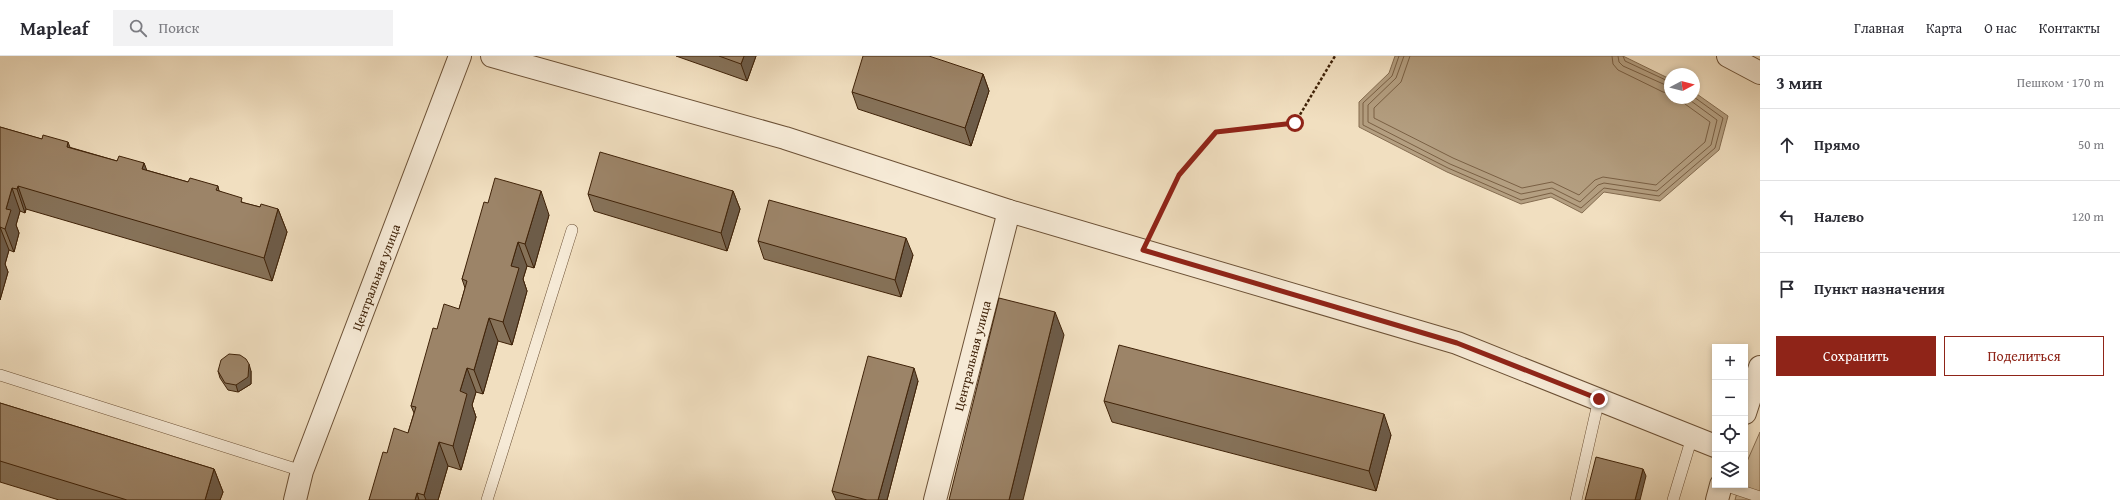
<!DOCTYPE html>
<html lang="ru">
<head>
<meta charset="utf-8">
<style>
	body { margin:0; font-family:"Gentium Book Plus",serif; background:#f2f2f3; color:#2b2b33 }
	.controls { position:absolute; right:12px; bottom:12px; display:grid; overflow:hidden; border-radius:0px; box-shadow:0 2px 6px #0003 }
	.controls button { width:36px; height:36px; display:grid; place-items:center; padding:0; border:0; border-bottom:1px solid #e1e1e2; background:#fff; color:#2b2b33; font:20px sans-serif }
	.compass { position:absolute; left:1664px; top:12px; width:36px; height:36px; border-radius:50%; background:#fff; box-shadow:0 2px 6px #0003; rotate:83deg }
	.stop { position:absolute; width:12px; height:12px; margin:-9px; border:3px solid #8f2418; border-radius:50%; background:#fff }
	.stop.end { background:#8f2418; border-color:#fff; box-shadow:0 1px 4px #0008 }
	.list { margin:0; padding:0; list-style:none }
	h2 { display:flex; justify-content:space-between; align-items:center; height:52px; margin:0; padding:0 16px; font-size:17px }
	h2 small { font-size:13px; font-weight:400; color:#7c7c81 }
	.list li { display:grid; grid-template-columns:26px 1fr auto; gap:12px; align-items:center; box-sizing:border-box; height:72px; padding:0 16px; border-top:1px solid #e1e1e2 }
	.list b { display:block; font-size:15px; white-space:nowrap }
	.list em { font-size:13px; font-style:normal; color:#7c7c81 }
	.actions { display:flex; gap:8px; padding:12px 16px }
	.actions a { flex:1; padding:9px 0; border:1px solid #8f2418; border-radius:0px; text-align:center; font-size:14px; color:#8f2418 }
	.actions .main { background:#8f2418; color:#fff }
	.icon { flex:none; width:22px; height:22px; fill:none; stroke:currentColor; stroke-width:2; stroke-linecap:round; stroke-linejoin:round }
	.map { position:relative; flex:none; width:1760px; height:444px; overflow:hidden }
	header { display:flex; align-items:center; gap:24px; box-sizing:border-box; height:56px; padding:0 20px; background:#fff; border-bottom:1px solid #e1e1e2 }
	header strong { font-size:19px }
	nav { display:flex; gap:22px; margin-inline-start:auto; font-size:14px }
	.search { width:280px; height:36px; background:#f2f2f3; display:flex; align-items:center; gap:10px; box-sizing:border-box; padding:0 14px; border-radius:0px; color:#7c7c81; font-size:15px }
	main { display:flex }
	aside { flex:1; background:#fff }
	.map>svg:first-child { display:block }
	.green { fill:#d3bfa1; stroke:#897054 }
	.water { fill:#b49f81; stroke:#856d51 }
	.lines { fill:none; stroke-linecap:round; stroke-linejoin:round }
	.shore { stroke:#7a6044; stroke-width:1 }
	.lane-casing { stroke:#6c5136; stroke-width:12 }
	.street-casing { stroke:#6c5136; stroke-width:24 }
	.path { stroke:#3f2208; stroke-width:2.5; stroke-dasharray:3 2; stroke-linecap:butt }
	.lane { stroke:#f6ead6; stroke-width:11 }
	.street { stroke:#f6ead6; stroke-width:22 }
	.wall { fill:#867259; stroke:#3f2208 }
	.shaded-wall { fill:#6d5c49; stroke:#3f2208 }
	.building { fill:#9c8468; stroke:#3f2208 }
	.route { stroke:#8f2418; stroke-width:5 }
	.labels { text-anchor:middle; stroke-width:3.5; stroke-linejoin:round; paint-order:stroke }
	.street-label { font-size:13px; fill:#3f2208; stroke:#f6ead6 }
</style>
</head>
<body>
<header>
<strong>Mapleaf</strong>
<div class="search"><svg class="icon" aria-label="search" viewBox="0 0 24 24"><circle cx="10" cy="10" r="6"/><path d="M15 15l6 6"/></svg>Поиск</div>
<nav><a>Главная</a><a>Карта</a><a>О нас</a><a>Контакты</a></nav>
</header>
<main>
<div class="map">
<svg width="1760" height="444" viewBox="0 0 1760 444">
	<rect width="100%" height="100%" fill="#f1dfc0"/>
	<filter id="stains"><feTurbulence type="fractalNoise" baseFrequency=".005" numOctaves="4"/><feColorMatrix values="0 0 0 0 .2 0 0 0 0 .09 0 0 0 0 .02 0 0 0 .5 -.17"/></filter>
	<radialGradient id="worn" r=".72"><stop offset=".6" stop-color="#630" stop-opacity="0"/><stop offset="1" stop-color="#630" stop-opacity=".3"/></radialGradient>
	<path class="green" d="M1760 376V444H1735L1739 429H1745V410Z"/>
	<path class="water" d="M1395 0H1623L1670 23V42H1694V36L1728 60 1719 94 1660 145 1604 136 1582 157 1551 141 1521 148 1447 116 1359 71V46L1389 17Z"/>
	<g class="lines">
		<path class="shore" d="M1399 0 1392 20 1363 47V69L1448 112 1521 144 1551 137 1581 152 1604 132 1659 140 1715 92 1723 62 1694 41
			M1404 0 1396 22 1368 49V66L1450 108 1521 138 1552 132 1580 146 1598 129 1604 127 1657 135 1711 89 1717 64 1687 42
			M1410 0 1401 26 1374 52V62L1453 102 1522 132 1552 126 1579 139 1595 124 1603 121 1656 129 1705 86 1710 66 1685 48 1680 42
			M1612 0 1613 8 1618 14 1663 36 1670 37
			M1618 0 1619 6 1623 10 1670 31
			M1623 0 1625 5 1670 26"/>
		<g class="lane-casing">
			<path id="lane" d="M0 319 302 415
				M1724 429 1760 441
				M487 444 572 174
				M1576 444 1599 343
				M1673 444 1692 381"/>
		</g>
		<g class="street-casing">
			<g id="street">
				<path d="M492 0 785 82 1009 155 1457 287 1715 390"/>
				<path d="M1728 0 1760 17"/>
				<path d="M1745 357 1760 311"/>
				<path id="s1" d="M295 444 302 415 460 0"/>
				<path id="s2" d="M935 444 1009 155"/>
				<path d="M1717 444 1721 429"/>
			</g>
		</g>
		<path class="path" d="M1153 172 1179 119 1216 76 1295 67 1335 0"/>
		<use href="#lane" class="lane"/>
		<use href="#street" class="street"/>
	</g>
	<path class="wall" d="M676 0H756L747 25Z
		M983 18 989 35 971 90 858 53 852 36Z
		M0 71 117 105 144 107 146 114 188 126 218 130 219 135 244 147 260 151 278 153 287 176 272 225 26 153 25 157 20 155 16 169 19 177 14 196 9 194 5 208 8 216 0 244Z
		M733 135 740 153 727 195 594 155 588 138Z
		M488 147 549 159 534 212 527 210 523 223 527 235 512 289 498 285 483 338 476 336 472 349 476 361 461 414 448 410 438 444H369L387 397 408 377 414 357 411 350 437 273 459 253 465 232 462 223Z
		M758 185 913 199 901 241 764 203Z
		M218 315H251V328L238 336 228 334 220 322Z
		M918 325 887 444H836L832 435Z
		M1104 345 1391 379 1376 435 1112 366Z
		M0 347 214 413 223 436 220 444H59L0 426Z"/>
	<path class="shaded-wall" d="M744 0H756L747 25 741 8Z
		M983 18 989 35 971 90 965 72Z
		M68 86 77 110 67 91Z
		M144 107 153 130 142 113Z
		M18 130 26 153 25 157 17 133Z
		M12 132 20 155 16 169 19 177 14 196 5 173 6 153Z
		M541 135 549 159 534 212 525 188Z
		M733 135 740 153 727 195 721 177Z
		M278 153 287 176 272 225 264 202Z
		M0 171 9 194 5 208 8 216 0 244Z
		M906 182 913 199 901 241 895 224Z
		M518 186 527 210 523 223 527 235 512 289 503 266 511 210Z
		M1055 256 1064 279 1023 444H1009Z
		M489 262 498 285 483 338 474 314Z
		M249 308 251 315V328L238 336 236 329Z
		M467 312 476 336 472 349 476 361 461 414 453 390 460 335Z
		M914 312 918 325 887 444H878Z
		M1384 358 1391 379 1376 435 1369 415Z
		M439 386 448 410 438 444H426L424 439Z
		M214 413 223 436 220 444H205Z
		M1643 413 1646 420 1640 444H1635Z
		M417 437 419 444H415Z"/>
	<path class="building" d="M719 0H744L741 8Z
		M863 0H929L983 18 965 72 852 36Z
		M0 71 42 83 43 79 68 86 67 91 117 105 119 100 144 107 142 113 188 126 190 122 218 130 216 134 242 142 241 146 260 151 261 148 278 153 264 202 18 130 17 133 12 132 6 153 11 154 5 173 0 171V172Z
		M600 96 733 135 721 177 588 138Z
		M495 122 541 135 525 188 518 186 511 210 519 212 503 266 489 262 474 314 467 312 460 335 467 338 453 390 439 386 424 439 417 437 415 444H369L383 396 387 397 394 372 408 377 416 351 411 350 433 272 437 273 444 248 459 253 467 225 462 223 484 146 488 147Z
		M769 144 906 182 895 224 758 185Z
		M999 242 1055 256 1009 444H949Z
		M1119 289 1384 358 1369 415 1104 345Z
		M229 298 240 299 246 303 249 308 248 321 236 329 225 327 218 315 221 304Z
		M868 300 914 312 878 444H867L832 435Z
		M0 347 214 413 205 444H127L0 405Z
		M1596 401 1643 413 1635 444H1585Z"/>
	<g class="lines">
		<path class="route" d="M1295 67 1216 76 1179 119 1143 194 1457 287 1599 343"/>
	</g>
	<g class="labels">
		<g class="street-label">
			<text dy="5" stroke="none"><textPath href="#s1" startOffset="237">Центральная улица</textPath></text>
			<text dy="5" stroke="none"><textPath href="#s2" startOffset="149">Центральная улица</textPath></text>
		</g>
	</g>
	<rect width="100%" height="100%" filter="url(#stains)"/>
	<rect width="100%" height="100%" fill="url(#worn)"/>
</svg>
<div class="controls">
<button>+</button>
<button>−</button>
<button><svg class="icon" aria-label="locate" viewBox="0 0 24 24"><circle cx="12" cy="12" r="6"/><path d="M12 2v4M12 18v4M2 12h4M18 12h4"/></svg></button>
<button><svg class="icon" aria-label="layers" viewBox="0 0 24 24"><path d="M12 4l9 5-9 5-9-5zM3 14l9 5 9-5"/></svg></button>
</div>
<svg class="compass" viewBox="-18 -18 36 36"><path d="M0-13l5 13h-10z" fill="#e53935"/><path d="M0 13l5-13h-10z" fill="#7c7c81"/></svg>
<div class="stop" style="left:1295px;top:67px"></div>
<div class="stop end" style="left:1599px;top:343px"></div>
</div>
<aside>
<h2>3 мин<small>Пешком · 170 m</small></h2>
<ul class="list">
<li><svg class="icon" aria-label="ahead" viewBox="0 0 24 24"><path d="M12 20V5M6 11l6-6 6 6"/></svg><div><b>Прямо</b></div><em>50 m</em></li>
<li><svg class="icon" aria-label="left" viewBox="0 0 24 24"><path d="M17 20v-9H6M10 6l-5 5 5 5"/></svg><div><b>Налево</b></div><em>120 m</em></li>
<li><svg class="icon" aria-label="arrive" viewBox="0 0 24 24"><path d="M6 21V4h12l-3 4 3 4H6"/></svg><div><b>Пункт назначения</b></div></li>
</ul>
<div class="actions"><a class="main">Сохранить</a><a>Поделиться</a></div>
</aside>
</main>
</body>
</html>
